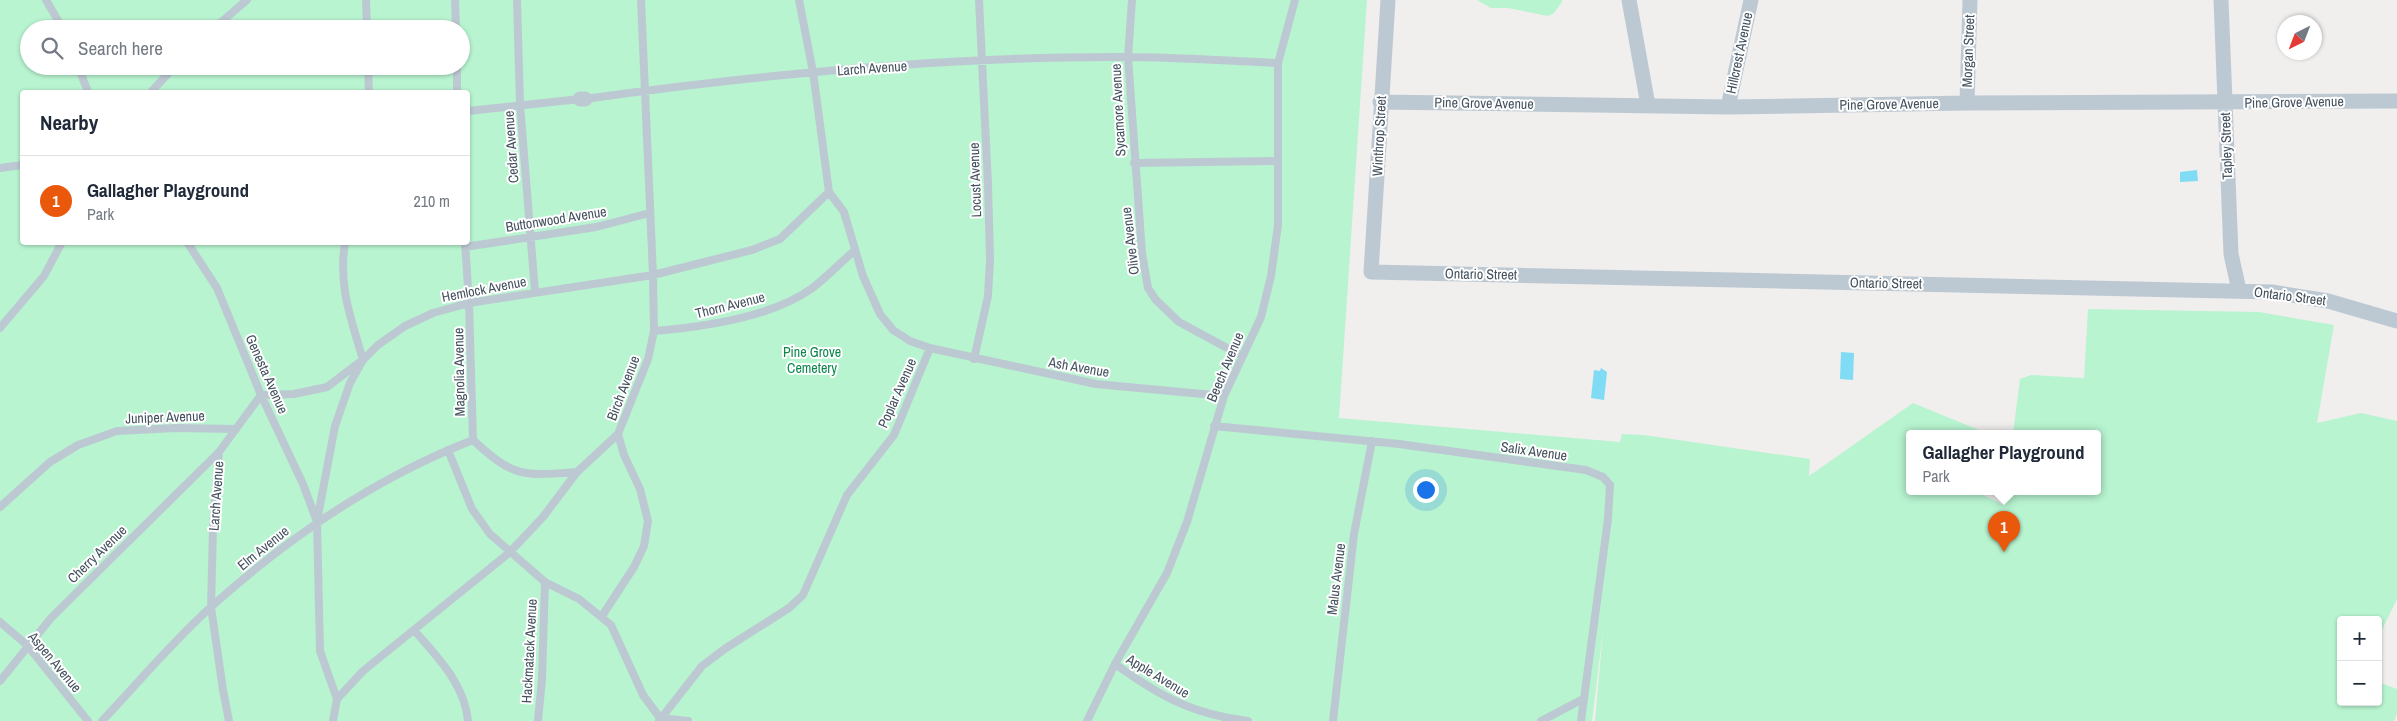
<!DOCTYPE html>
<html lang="en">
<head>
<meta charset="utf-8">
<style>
	body { margin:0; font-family:"Archivo Narrow",sans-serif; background:#f6f6f7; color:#1f2937 }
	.controls { position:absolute; right:15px; bottom:15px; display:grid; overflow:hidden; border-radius:5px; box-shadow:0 1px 4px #0004 }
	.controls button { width:45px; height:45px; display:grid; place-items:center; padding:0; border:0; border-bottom:1px solid #e0e1e3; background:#fff; color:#1f2937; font:25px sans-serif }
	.compass { position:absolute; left:2277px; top:15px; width:45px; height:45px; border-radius:50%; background:#fff; box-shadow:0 1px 4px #0004; rotate:222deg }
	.you { position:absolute; left:1425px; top:489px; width:18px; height:18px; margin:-12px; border:4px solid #fff; border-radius:50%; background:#1a73e8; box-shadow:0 0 0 8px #1a73e833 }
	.badge { display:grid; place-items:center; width:32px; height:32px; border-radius:50%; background:#ea580c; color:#fff; font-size:16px; font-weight:700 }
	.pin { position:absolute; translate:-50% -41px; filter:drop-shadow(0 1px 2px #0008) }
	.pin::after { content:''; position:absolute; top:26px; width:18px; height:15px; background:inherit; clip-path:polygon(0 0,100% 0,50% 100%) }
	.popup { position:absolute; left:1906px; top:430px; width:195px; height:65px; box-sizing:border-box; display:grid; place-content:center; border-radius:5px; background:#fff; filter:drop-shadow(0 1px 4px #0005); font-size:16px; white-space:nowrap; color:#747a83 }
	.popup b { font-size:19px; color:#1f2937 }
	.popup::after { content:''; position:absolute; left:50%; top:100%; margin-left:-10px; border:10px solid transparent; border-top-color:#fff }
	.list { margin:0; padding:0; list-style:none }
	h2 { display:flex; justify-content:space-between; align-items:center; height:65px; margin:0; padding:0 20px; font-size:21px }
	h2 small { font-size:16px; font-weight:400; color:#747a83 }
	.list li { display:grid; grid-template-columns:32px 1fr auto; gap:15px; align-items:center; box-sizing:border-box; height:90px; padding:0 20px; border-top:1px solid #e0e1e3 }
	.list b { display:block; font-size:19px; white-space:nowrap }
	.list p { margin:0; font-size:16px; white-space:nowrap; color:#747a83 }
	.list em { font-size:16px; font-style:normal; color:#747a83 }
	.icon { flex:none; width:28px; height:28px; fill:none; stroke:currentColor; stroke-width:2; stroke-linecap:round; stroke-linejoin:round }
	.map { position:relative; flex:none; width:2397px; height:721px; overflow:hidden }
	.search { position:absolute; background:#fff; box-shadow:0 1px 4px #0004; left:20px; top:20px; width:450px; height:55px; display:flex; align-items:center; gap:12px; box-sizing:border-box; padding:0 18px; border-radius:28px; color:#747a83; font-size:19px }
	.panel { position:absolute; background:#fff; box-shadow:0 1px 4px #0004; left:20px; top:90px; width:450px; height:155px; border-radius:5px }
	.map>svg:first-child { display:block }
	.green { fill:#b8f4d0; fill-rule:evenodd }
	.water { fill:#80dbf5 }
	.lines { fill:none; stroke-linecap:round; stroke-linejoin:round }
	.lane { stroke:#bdc9d2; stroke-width:8 }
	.street { stroke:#bdc9d2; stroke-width:15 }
	.labels { text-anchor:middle; stroke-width:4; stroke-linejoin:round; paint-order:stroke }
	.street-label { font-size:14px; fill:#44515e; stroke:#fff }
	.park-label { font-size:14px; fill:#0d874c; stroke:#fff }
</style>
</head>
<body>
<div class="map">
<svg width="2397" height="721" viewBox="0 0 2397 721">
	<rect width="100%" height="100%" fill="#f1eeee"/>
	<path class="green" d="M0 0H1367L1339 418 1620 442 1622 434 1644 435 1810 459 1809 476 1913 403 1986 433H1910V491H1981V494L2004 505 2006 491H2098V433H2013L2020 379 2031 375 2084 378 2088 309 2259 312 2334 325 2317 423 2361 413 2397 421V599L2378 638V620H2341V702H2378V682L2397 689V714L2394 721H1595L1603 631 1592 721H0ZM29 29H461V66H29ZM22 92H468V242H22Z
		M1477 0H1562V2L1554 13 1548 16 1508 8H1491Z"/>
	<path class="water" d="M2197 170 2198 181 2180 182V172Z
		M1841 352 1854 353 1853 380 1840 379Z
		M1601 368 1607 372 1604 400 1591 398 1594 370 1600 371Z"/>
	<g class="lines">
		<path class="lane" d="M46 0 63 29
			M366 0 367 29
			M455 0 456 29
			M517 0 520 104 535 292
			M799 0 813 72 829 192 844 212 863 276 880 314 893 330 910 341 930 348 1096 384 1224 396
			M1132 0 1128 57 1142 253 1148 288 1156 300 1179 322 1242 356
			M213 29 247 0
			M78 66 88 92
			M368 66 369 92
			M457 66V92
			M151 92 175 66
			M585 99C764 74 946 56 1127 57 1177 57 1228 61 1278 63
			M468 111 580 99
			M1134 163 1278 161
			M0 168 22 165
			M187 242 217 288 261 395 303 484 316 519
			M345 242C338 287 351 318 363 360
			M465 242 469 303 473 440
			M465 247 596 227 650 213
			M0 328 44 276 62 242
			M654 331C703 327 770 318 811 289 826 278 840 263 854 251
			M974 359 988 296 990 260 988 184 979 0
			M261 395 294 394 327 387 360 362
			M1214 426 1399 444 1586 470 1603 477 1610 485 1608 519 1581 721
			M473 440C514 478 523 476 577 472
			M448 450 472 509 490 534 545 582 579 599 611 625 643 695 660 718
			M219 452 213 528 211 607 223 690 229 721
			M0 507 50 462 78 445 117 431 176 428 236 429
			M602 616 634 567 644 546 648 521 640 489 624 455 618 434
			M0 622 27 645 88 721
			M414 630C437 657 465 684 468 721
			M1115 664C1160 696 1191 714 1248 721
			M0 681 51 618 219 452 261 395
			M337 699 320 651 317 521 335 426 350 383 363 360 378 345 405 326 433 313 469 303 653 275 752 250 780 239 829 192
			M660 718 688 721
			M102 721C138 683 173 641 212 606 290 536 375 478 473 440
			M333 721 337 699 363 671 510 552 543 517 577 472 618 434 648 359 654 331 653 275 641 0
			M538 721 542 679 545 582
			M659 721 702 666 726 648 789 608 803 595 847 495 894 435 930 348
			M1087 721 1115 664 1167 573 1187 522 1224 396 1261 317 1271 276 1278 225V63L1295 0
			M1333 721 1354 534 1372 441
			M1541 721 1583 699"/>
		<path class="street" d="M1388 0 1371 272 2272 292 2328 301 2397 321
			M1629 0 1648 105
			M2221 0 2231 254 2239 290
			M580 99H585
			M1380 102 1728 107 1967 103 2397 101
			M1967 103 1970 0
			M1728 107 1751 0"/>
	</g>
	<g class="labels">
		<g class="street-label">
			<text transform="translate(1968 51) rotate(-88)" y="5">Morgan Street</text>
			<text transform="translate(1739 53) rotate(-78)" y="5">Hillcrest Avenue</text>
			<text transform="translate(872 68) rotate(-4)" y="5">Larch Avenue</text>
			<text transform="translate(2294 102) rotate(-1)" y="5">Pine Grove Avenue</text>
			<text transform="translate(1484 103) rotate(1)" y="5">Pine Grove Avenue</text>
			<text transform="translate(1889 104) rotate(-1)" y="5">Pine Grove Avenue</text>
			<text transform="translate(1118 110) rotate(-93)" y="5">Sycamore Avenue</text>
			<text transform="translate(1379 136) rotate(-87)" y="5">Winthrop Street</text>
			<text transform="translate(2226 146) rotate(-92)" y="5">Tapley Street</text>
			<text transform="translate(511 147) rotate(-94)" y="5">Cedar Avenue</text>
			<text transform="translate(975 180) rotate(-92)" y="5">Locust Avenue</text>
			<text transform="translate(556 219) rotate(-9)" y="5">Buttonwood Avenue</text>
			<text transform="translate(1130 241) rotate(-97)" y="5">Olive Avenue</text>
			<text transform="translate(1481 274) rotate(1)" y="5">Ontario Street</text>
			<text transform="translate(1886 283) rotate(1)" y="5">Ontario Street</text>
			<text transform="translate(484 289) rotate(-11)" y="5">Hemlock Avenue</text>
			<text transform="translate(2290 296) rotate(7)" y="5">Ontario Street</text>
			<text transform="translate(730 305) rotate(-14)" y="5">Thorn Avenue</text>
			<text transform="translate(1079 367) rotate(10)" y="5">Ash Avenue</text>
			<text transform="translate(1225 367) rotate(-67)" y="5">Beech Avenue</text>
			<text transform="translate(459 372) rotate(-91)" y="5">Magnolia Avenue</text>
			<text transform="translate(267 374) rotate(66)" y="5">Genesta Avenue</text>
			<text transform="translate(623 388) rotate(-69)" y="5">Birch Avenue</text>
			<text transform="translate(897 393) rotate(-66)" y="5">Poplar Avenue</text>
			<text transform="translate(165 417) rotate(-2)" y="5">Juniper Avenue</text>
			<text transform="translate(1534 451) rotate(8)" y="5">Salix Avenue</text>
			<text transform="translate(216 496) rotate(-86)" y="5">Larch Avenue</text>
			<text transform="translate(263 548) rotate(-39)" y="5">Elm Avenue</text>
			<text transform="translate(97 554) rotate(-44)" y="5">Cherry Avenue</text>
			<text transform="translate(1336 579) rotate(-83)" y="5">Malus Avenue</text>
			<text transform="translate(529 651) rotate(-87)" y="5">Hackmatack Avenue</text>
			<text transform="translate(55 662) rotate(50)" y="5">Aspen Avenue</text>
			<text transform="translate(1158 676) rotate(31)" y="5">Apple Avenue</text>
		</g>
		<g class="park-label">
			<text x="812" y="357">Pine Grove<tspan x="812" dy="16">Cemetery</tspan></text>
		</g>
	</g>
</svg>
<div class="controls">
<button>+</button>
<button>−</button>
</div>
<svg class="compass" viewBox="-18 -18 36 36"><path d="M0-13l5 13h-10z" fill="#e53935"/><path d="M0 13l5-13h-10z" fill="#747a83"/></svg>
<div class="you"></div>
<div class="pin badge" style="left:2004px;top:552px">1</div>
<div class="popup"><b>Gallagher Playground</b>Park</div>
<div class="search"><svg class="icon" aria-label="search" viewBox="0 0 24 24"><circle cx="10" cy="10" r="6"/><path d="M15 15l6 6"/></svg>Search here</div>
<section class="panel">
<h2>Nearby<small></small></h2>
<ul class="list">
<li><span class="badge">1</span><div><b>Gallagher Playground</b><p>Park</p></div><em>210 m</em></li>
</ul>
</section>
</div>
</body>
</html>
